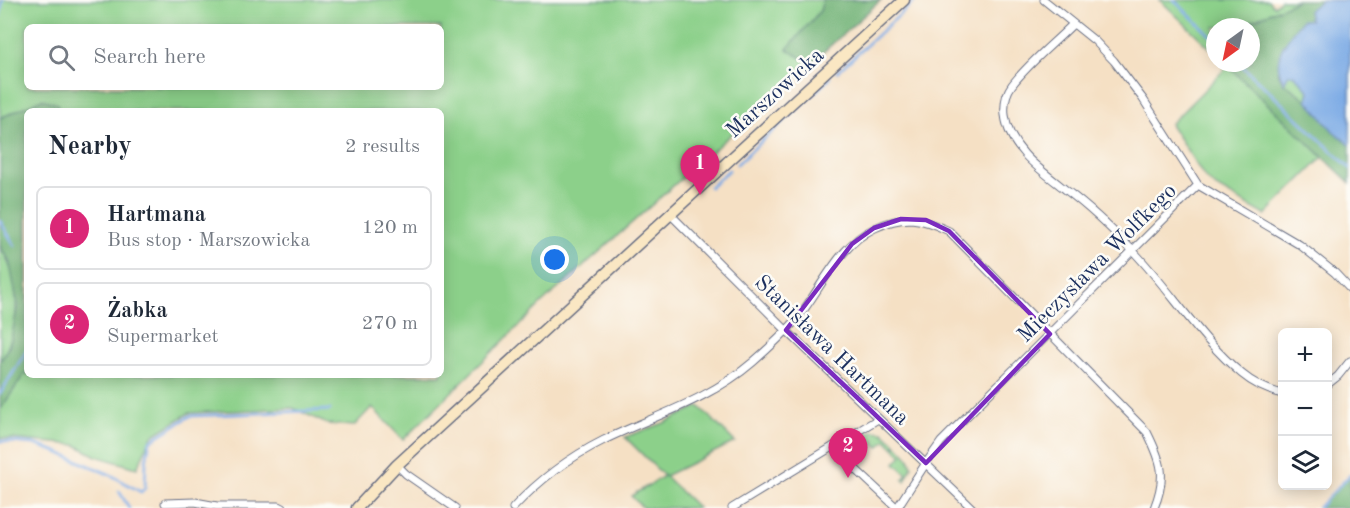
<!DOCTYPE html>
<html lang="en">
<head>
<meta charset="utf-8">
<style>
	body { margin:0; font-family:"Old Standard TT",serif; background:#f2f2f3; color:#1f2937 }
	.controls { position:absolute; right:18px; bottom:18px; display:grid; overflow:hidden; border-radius:9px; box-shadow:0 3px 15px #0003 }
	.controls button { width:54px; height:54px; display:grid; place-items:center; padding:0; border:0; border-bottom:2px solid #e0e1e3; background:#fff; color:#1f2937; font:30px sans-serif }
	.compass { position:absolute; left:1206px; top:18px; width:54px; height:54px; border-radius:50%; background:#fff; box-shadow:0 3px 15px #0003; rotate:213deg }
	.you { position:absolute; left:555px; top:260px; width:21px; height:21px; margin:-15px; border:4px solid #fff; border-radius:50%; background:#1a73e8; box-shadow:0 0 0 9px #1a73e833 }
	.badge { display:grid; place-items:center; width:39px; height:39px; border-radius:50%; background:#db2777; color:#fff; font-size:20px; font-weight:700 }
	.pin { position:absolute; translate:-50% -50px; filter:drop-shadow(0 2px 3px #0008) }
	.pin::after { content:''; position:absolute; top:32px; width:21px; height:18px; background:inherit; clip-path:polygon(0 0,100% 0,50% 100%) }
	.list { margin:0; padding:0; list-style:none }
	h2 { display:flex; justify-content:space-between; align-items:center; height:78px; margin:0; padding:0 24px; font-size:26px }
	h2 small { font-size:20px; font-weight:400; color:#747a83 }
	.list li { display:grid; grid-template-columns:39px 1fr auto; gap:18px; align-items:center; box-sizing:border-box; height:84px; margin:0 12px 12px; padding:0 12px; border:2px solid #e0e1e3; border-radius:9px }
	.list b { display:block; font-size:22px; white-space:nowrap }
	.list p { margin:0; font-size:20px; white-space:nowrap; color:#747a83 }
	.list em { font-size:20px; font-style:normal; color:#747a83 }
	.icon { flex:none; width:33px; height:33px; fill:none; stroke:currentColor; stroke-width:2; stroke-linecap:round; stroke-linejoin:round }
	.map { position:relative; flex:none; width:1350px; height:508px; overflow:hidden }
	.search { position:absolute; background:#fff; box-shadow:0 3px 15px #0003; left:24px; top:24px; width:420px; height:66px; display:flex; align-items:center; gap:15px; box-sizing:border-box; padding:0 21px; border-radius:9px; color:#747a83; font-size:22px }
	.panel { position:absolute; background:#fff; box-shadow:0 3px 15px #0003; left:24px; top:108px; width:420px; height:270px; border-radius:9px }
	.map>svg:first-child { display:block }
	.green { fill:#8cd08a; stroke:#548074; stroke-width:1.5; fill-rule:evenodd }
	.forest { fill:#71b276; stroke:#46706a; stroke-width:1.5 }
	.water { fill:#7baae5; stroke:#4b6ca2; stroke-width:1.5 }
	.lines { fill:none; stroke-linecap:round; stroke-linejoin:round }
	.stream { stroke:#7baae5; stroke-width:3 }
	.street-casing { stroke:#676d82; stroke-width:9 }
	.secondary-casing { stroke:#676d82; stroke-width:13 }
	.street { stroke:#fff; stroke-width:7 }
	.secondary { stroke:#fae7c3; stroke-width:10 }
	.marked { fill:none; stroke:#7b2cbf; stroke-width:4.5; stroke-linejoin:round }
	.labels { text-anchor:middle; stroke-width:5; stroke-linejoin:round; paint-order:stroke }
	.street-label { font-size:22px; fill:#1b2f5e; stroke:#fdfcf7 }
</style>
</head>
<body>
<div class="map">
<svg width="1350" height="508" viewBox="0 0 1350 508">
	<rect width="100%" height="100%" fill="#fdfcf7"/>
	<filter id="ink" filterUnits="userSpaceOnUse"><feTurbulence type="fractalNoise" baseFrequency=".0167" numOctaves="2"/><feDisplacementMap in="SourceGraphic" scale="12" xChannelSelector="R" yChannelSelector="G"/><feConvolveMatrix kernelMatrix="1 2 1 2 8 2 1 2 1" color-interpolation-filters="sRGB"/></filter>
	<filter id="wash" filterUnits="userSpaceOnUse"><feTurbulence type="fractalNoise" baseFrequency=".008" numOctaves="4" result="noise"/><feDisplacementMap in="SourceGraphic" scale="24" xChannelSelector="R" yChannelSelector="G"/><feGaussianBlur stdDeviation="1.35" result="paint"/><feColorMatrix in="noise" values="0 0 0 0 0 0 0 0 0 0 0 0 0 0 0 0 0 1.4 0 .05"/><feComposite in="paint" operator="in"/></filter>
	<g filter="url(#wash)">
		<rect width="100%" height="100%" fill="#f5e0c4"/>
		<path class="green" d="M0 0H823L820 11 788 49 810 64 542 303 403 440 372 407 354 426 327 424 293 408 189 413 152 436 137 468 96 456 76 445 0 438V410L23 376 27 373V375H441V111H60L58 104 42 100 0 118ZM27 27H441V87H27Z
			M1160 0H1268L1274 6 1281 0H1298L1238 27H1215V44L1210 48Z
			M1228 66 1323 157 1265 215 1216 187 1205 178 1170 124Z
			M1289 74 1295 75 1309 91 1307 100 1284 83Z
			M0 246C21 280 22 328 0 361Z
			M699 406 735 442 665 476 698 508H643L631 496 664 476 625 437 664 423Z
			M872 431 883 432 896 444 893 447 886 440 879 447 866 436 861 440 860 439Z
			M897 445 909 458 912 466 905 481 903 479 907 474 895 463 902 455 894 448Z"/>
		<path class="forest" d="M823 0H881L810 64 787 49 820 11Z
			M1298 0H1322L1308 11 1310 20 1308 22 1278 73 1284 83 1307 100 1350 145V183L1225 63H1251V27H1238Z
			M42 99 58 104 60 111H27V373L23 376 0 410V361L9 348 18 306 9 260 0 246V118Z
			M1350 475V508H1318Z"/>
		<path class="water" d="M1322 0H1350V145L1333 131 1307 100 1309 91 1295 75 1289 74 1284 83C1269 58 1287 39 1302 20H1310L1308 11Z"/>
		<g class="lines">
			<path class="stream" d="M1174 0 1215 40
				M0 16 3 0
				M1239 63 1350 168
				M837 72 916 0
				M737 164 830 78
				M710 187 729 170
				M0 221 15 246
				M0 394 27 350
				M0 441 34 444 57 452 111 475 141 492 145 488 146 461 150 441 190 416 330 410
				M119 491 129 508
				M1318 508 1350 475"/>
		</g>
	</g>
	<g filter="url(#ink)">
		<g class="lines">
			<g class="street-casing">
				<path id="street" d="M1044 0 1095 41 1114 61 1143 99 1198 185 1300 245 1335 273 1350 289
					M1073 24C1054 43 1029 63 1012 85 1006 93 1004 105 1005 115 1009 149 1042 171 1066 190 1090 208 1113 230 1134 252 1171 291 1200 339 1242 374 1254 384 1267 390 1282 394
					M670 214 786 330 972 508
					M1328 384 1338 376 1350 361
					M832 447 897 508
					M397 465 406 474 455 508
					M165 503 195 502 217 506H279L283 508
					M513 508C539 480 570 457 604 440 656 415 709 400 753 362 768 349 783 335 796 320 821 290 838 245 875 228 905 214 921 218 949 231L1147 432C1162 462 1167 476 1154 508
					M732 508 878 419
					M897 508 926 463 941 442 1198 185"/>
			</g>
			<g class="secondary-casing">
				<path id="secondary" d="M357 508 397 465 904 0"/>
			</g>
			<use href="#street" class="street"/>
			<use href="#secondary" class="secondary"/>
		</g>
	</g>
	<path class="marked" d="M901 219 926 220 949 231 1050 334 926 463 786 330 852 244 874 228Z"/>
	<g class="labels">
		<g class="street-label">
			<text transform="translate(774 92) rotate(-42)" y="8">Marszowicka</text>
			<text transform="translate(1096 262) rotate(-45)" y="8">Mieczysława Wolfkego</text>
			<text transform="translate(833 349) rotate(44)" y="8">Stanisława Hartmana</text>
		</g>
	</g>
</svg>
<div class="controls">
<button>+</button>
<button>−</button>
<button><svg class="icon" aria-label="layers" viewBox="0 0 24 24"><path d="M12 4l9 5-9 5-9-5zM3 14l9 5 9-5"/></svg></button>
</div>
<svg class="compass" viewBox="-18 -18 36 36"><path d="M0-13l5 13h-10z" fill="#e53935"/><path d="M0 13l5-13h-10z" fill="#747a83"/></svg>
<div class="you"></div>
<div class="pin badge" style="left:700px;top:195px">1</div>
<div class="pin badge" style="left:848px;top:478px">2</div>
<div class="search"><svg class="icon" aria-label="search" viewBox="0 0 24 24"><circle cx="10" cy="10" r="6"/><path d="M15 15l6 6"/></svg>Search here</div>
<section class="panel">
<h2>Nearby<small>2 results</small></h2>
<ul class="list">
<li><span class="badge">1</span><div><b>Hartmana</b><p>Bus stop · Marszowicka</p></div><em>120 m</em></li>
<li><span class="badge">2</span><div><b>Żabka</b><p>Supermarket</p></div><em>270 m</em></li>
</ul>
</section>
</div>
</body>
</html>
